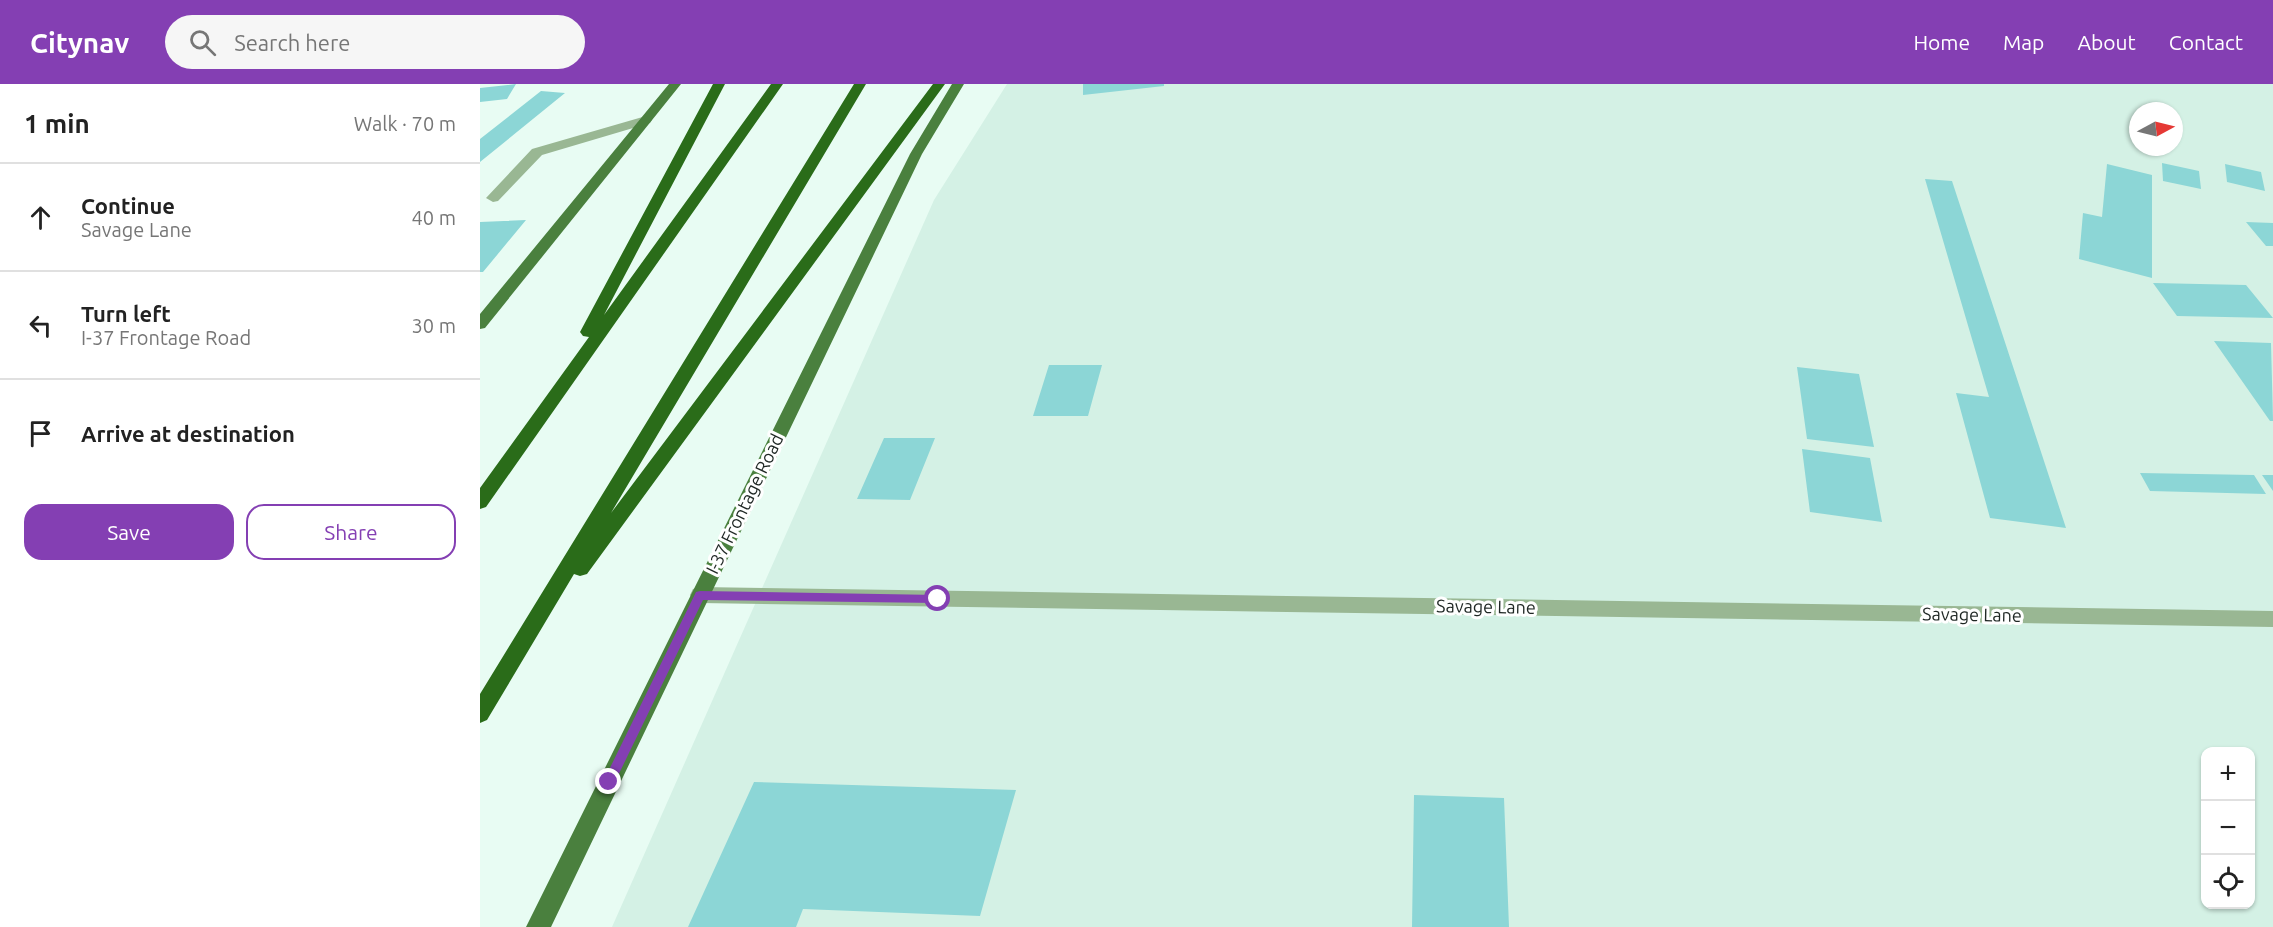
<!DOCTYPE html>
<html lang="en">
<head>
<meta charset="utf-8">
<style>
	body { margin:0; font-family:Ubuntu,sans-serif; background:#f6f6f6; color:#222 }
	.controls { position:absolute; right:18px; bottom:18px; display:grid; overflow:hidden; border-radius:12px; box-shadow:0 2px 4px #0004 }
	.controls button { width:54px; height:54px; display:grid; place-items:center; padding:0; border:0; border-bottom:2px solid #e0e0e0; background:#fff; color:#222; font:30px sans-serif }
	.compass { position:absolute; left:1649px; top:18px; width:54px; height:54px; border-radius:50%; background:#fff; box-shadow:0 2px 4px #0004; rotate:83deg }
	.stop { position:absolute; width:18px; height:18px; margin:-14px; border:4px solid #843fb3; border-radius:50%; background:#fff }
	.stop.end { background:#843fb3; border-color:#fff; box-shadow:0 2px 6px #0008 }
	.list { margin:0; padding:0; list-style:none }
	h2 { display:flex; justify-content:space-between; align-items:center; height:78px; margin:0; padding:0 24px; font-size:26px }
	h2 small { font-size:20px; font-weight:400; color:#767676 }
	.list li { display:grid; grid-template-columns:39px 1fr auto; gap:18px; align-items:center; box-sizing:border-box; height:108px; padding:0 24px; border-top:2px solid #e0e0e0 }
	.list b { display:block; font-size:22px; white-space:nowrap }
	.list p { margin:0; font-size:20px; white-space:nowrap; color:#767676 }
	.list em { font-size:20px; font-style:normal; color:#767676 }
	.actions { display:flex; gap:12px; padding:18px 24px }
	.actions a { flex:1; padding:14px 0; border:2px solid #843fb3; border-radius:18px; text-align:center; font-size:21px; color:#843fb3 }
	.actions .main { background:#843fb3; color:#fff }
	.icon { flex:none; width:33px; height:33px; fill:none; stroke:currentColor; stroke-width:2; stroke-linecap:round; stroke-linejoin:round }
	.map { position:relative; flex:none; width:1793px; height:843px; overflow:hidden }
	header { display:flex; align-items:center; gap:36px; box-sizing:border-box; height:84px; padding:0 30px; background:#843fb3; color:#fff }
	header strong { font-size:28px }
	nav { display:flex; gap:33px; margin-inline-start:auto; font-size:21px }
	.search { width:420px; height:54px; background:#f6f6f6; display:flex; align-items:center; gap:15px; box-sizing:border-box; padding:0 21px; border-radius:33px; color:#767676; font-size:22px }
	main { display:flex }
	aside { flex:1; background:#fff }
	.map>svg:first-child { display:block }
	.built { fill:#d4f1e5; fill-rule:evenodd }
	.building { fill:#8cd6d6 }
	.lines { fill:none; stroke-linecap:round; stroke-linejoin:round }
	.minor { fill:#99b793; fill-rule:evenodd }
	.major { fill:#4a803e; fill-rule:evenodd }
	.highway { fill:#2a6c19; fill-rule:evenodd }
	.route { fill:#843fb3 }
	.labels { text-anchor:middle; stroke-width:6; stroke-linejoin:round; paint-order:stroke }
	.street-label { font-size:18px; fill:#1f2724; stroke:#fff }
</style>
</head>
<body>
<header>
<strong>Citynav</strong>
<div class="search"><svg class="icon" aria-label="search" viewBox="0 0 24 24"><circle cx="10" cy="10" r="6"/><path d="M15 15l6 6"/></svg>Search here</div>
<nav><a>Home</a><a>Map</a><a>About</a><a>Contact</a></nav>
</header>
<main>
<aside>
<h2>1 min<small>Walk · 70 m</small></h2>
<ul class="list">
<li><svg class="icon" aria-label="ahead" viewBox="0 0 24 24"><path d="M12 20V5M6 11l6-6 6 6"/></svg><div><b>Continue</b><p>Savage Lane</p></div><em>40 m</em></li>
<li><svg class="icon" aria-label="left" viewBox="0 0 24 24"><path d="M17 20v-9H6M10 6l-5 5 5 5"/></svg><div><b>Turn left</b><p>I-37 Frontage Road</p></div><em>30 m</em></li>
<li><svg class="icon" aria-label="arrive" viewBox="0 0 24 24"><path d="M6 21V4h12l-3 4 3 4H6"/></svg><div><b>Arrive at destination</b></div></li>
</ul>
<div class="actions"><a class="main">Save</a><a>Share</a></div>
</aside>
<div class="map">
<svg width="1793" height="843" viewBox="0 0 1793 843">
	<rect width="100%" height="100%" fill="#e8fcf3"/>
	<path class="built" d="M527 0H1793V843H132L454 116ZM1658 27H1694V63H1658ZM1726 668H1770V820H1726Z"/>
	<path class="building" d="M36 0 27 15 0 18V4Z
		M603 0H684V2L603 11Z
		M61 7 85 9 0 78V55Z
		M1682 79 1719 87 1721 105 1683 97Z
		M1627 80 1672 91V194L1599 175 1603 129 1622 133Z
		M1745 80 1781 88 1785 107 1747 98Z
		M1445 95 1472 97 1586 444 1510 434 1476 309 1509 313Z
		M46 136 3 188H0V138Z
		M1766 138 1793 139V162H1786Z
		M1673 199 1766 201 1793 234 1697 232Z
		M1734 257 1791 259 1793 337H1790Z
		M569 281H622L608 332H553Z
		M1317 283 1379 290 1394 363 1327 355Z
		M404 354H455L430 416 377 415Z
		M1322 365 1390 374 1402 438 1330 428Z
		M1660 389 1774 391 1786 410 1670 407Z
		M1782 391H1793V407Z
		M274 698 536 706 500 832 323 825 316 843H208Z
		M934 711 1024 714 1029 843H932Z"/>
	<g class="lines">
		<path class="minor" d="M166 32 170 33 172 36 170 39 62 71 18 117 13 118 6 114 52 65Z
			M220 503 1793 527V543L220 519 213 517 210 511 213 505Z"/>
		<path class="major" d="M189 0H201L5 244 0 245V230Z
			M472 0H484L442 70 71 843H46L430 70Z"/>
		<path class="highway" d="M233 0H245L124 231 291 0H303L6 423 0 425V404L109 253 103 252 100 248Z
			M374 0H386L131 429 453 0H465L107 490 100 492 94 490 7 636 0 639V610Z"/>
	</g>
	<path class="route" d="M220 507 458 511 463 515 458 519 223 516 133 702H125V694L216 508Z"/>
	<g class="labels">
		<g class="street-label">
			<text transform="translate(265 420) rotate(-64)" y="6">I-37 Frontage Road</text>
			<text transform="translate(1006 523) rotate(1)" y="6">Savage Lane</text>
			<text transform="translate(1492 531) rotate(1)" y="6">Savage Lane</text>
		</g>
	</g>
</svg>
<div class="controls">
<button>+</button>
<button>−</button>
<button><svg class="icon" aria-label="locate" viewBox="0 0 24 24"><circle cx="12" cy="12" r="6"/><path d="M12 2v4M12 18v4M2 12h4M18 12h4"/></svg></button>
</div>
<svg class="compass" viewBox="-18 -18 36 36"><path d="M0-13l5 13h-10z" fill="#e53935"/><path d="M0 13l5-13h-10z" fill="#767676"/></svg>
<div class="stop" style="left:458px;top:515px"></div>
<div class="stop end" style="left:129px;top:698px"></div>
</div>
</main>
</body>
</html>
